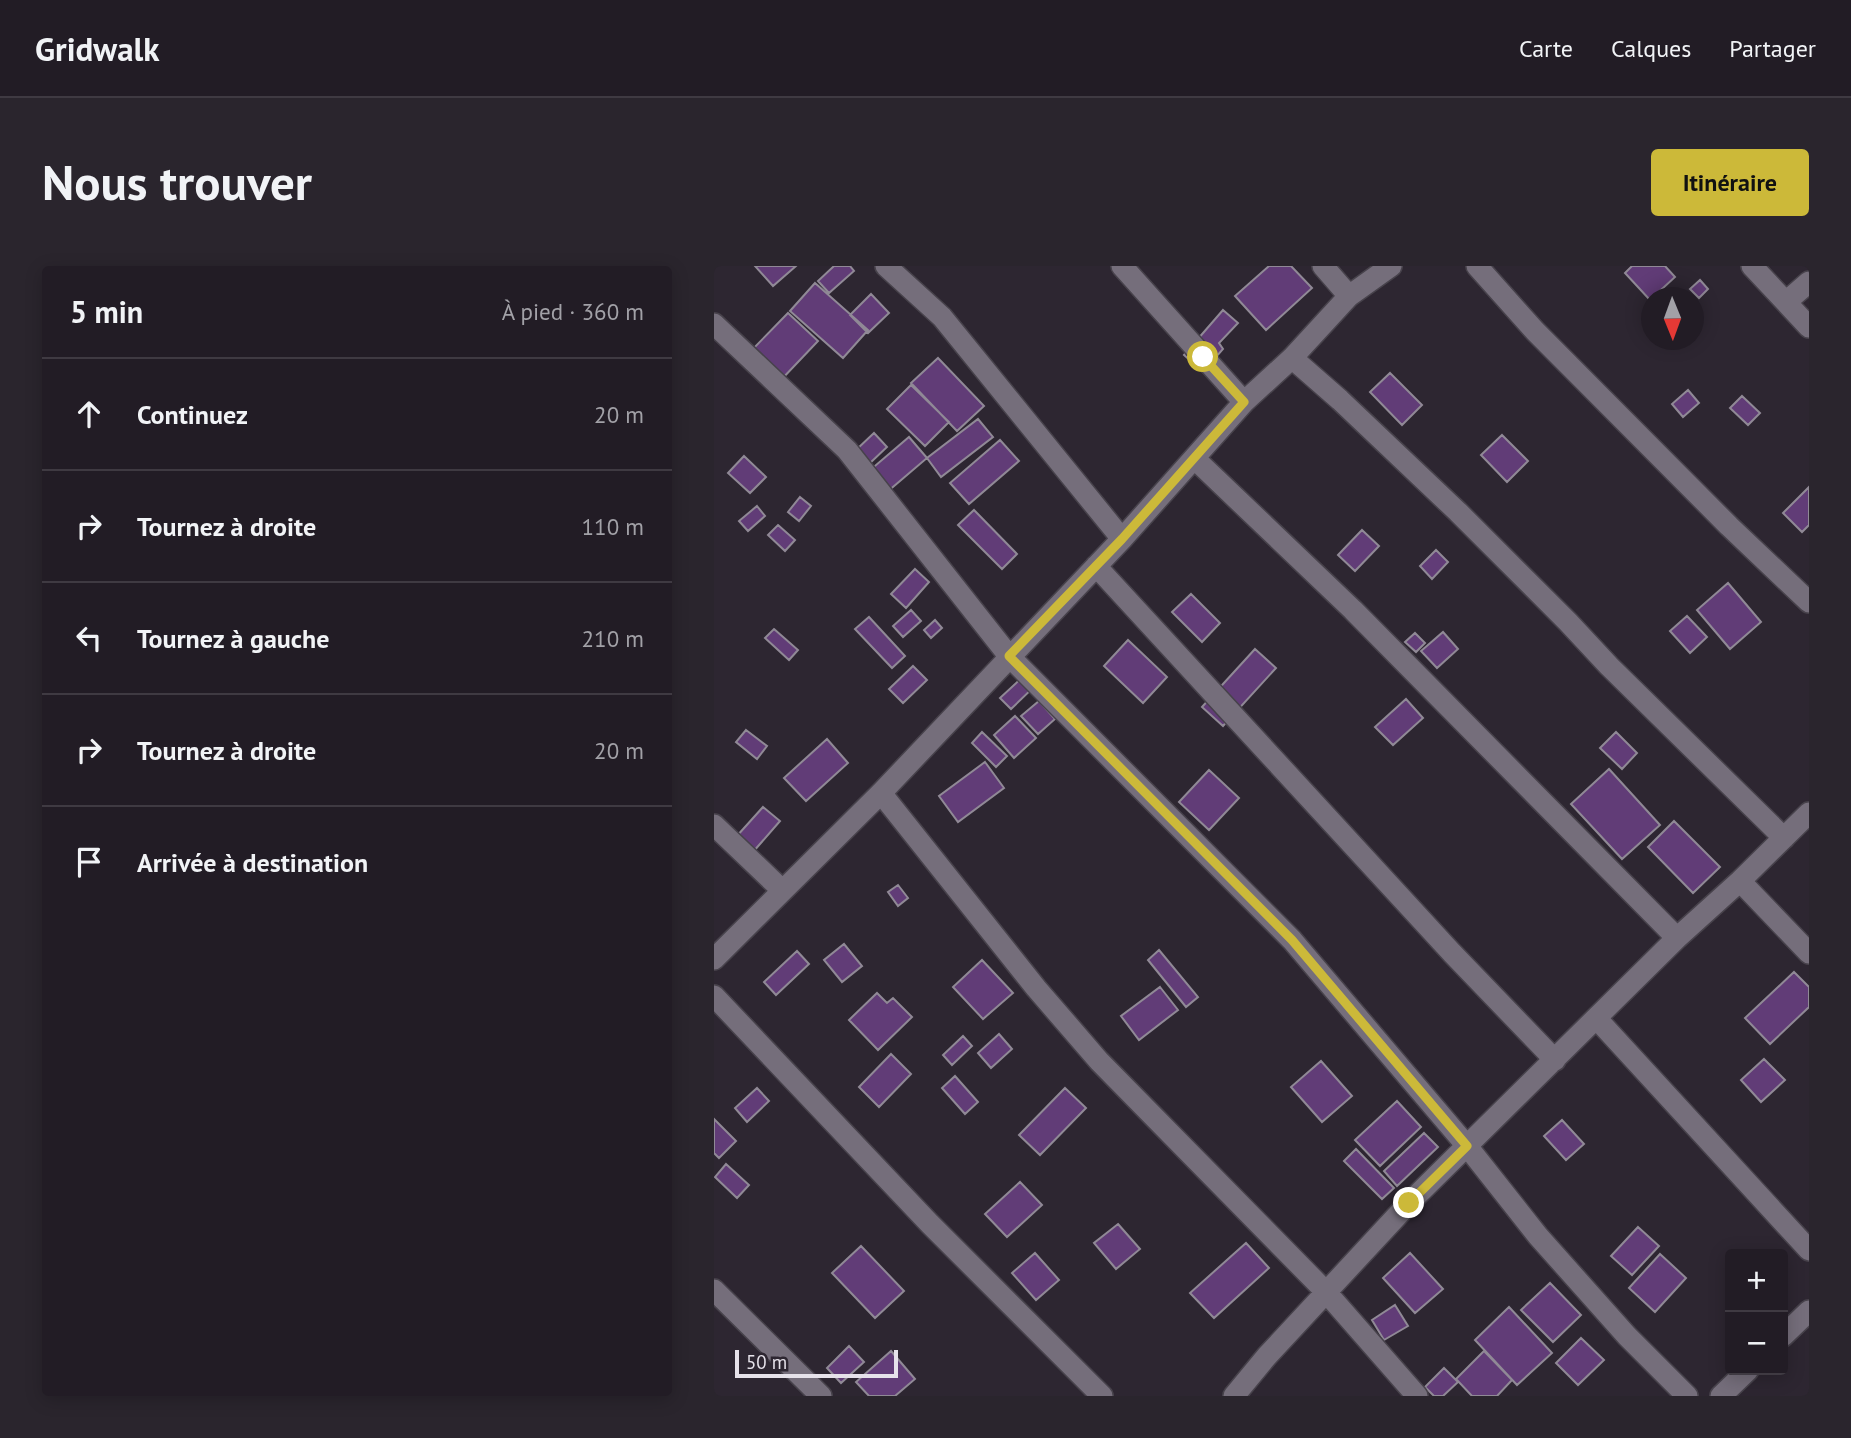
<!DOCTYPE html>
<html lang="fr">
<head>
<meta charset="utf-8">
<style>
	body { margin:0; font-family:"PT Sans",sans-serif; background:#2a252d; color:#f1f3f6 }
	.controls { position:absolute; right:21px; bottom:21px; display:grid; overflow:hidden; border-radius:7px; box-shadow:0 4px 18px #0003 }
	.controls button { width:63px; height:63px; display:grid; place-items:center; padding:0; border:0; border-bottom:2px solid #3f3a42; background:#221c25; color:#f1f3f6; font:35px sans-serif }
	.compass { position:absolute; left:927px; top:21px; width:63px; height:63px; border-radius:50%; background:#221c25; box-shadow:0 4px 18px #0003; rotate:179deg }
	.scale { position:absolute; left:21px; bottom:18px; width:163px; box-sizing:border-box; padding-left:7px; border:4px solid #e6e2ea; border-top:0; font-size:19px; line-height:24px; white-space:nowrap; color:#e6e2ea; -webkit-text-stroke:5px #2d2631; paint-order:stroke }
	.stop { position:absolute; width:21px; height:21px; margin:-16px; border:5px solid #ccb939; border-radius:50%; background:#fff }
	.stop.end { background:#ccb939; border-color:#fff; box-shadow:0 2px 7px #0008 }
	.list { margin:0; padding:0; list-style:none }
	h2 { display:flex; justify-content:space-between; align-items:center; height:91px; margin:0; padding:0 28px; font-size:30px }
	h2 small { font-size:23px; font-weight:400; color:#a2a1a7 }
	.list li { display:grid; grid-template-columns:46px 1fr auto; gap:21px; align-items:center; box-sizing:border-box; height:112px; padding:0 28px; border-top:2px solid #3f3a42 }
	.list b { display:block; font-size:26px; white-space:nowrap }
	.list em { font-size:23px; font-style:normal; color:#a2a1a7 }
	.icon { flex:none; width:38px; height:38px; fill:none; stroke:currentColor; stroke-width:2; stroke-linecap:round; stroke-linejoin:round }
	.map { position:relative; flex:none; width:1095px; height:1130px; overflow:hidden; border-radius:7px }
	header { display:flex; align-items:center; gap:42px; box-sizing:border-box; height:98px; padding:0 35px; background:#221c25; border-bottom:2px solid #3f3a42 }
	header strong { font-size:33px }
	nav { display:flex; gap:38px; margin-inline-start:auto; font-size:24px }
	.intro { display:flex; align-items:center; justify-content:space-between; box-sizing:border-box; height:168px; padding:0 42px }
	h1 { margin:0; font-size:49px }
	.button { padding:18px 32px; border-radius:7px; background:#ccb939; color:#111; font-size:24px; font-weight:700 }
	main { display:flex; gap:42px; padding:0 42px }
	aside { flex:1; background:#221c25; border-radius:7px; box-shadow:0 4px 18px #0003 }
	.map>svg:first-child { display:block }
	.building { fill:#613c77; stroke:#908996; stroke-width:2 }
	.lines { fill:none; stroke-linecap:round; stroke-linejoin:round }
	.street-casing { stroke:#47424b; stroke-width:24 }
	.street { stroke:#756e7b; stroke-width:21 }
	.route { stroke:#ccb939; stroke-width:9 }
</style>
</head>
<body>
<header>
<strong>Gridwalk</strong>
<nav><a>Carte</a><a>Calques</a><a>Partager</a></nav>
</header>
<div class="intro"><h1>Nous trouver</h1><a class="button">Itinéraire</a></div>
<main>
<aside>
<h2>5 min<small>À pied · 360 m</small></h2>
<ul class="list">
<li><svg class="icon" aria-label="ahead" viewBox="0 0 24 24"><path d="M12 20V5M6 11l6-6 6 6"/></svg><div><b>Continuez</b></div><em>20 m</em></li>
<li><svg class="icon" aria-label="right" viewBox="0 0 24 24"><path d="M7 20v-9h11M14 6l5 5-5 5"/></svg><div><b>Tournez à droite</b></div><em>110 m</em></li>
<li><svg class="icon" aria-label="left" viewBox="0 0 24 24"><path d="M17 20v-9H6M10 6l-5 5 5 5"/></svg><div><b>Tournez à gauche</b></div><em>210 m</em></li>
<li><svg class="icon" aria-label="right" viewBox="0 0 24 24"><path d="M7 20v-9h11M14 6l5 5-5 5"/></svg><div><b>Tournez à droite</b></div><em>20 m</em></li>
<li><svg class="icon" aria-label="arrive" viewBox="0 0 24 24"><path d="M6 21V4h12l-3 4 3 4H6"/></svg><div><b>Arrivée à destination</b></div></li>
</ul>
</aside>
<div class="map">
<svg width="1095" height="1130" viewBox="0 0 1095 1130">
	<rect width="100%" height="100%" fill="#2d2631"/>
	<path class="building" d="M41 0H82L59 20Z
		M120 0H136L140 5 115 27 104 15Z
		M555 0H577L598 22 552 64 521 30Z
		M918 0H951L961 11 936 34 911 7Z
		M986 14 994 23 985 32 976 23Z
		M101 17 154 64 129 92 76 45Z
		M157 28 175 47 154 67 136 49Z
		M509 44 524 57 505 77 509 83 489 106 470 89Z
		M74 47 104 75 65 116 35 87Z
		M224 92 270 140 243 165 197 117Z
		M676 107 708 139 688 159 656 126Z
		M197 119 235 156 211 180 173 143Z
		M974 124 985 137 969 151 958 138Z
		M1028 130 1046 147 1034 159 1016 142Z
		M264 153 279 171 227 211 213 192Z
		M160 167 173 181 156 197 143 183Z
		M788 169 814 195 793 216 767 189Z
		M195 171 213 192 173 226 155 205Z
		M286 174 305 195 255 238 236 217Z
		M30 190 52 211 36 227 14 207Z
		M1095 221V259L1088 266 1069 247Z
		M86 231 97 240 85 255 74 246Z
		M43 240 51 250 34 265 25 255Z
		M260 244 303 288 288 303 244 259Z
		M64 259 81 274 71 285 54 269Z
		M648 264 665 280 641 305 624 289Z
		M722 284 734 296 718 313 706 300Z
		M201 303 215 316 192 342 177 328Z
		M1014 317 1047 356 1016 383 983 344Z
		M477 328 506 357 488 376 458 346Z
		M197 344 207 355 189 371 179 360Z
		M973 350 993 371 976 387 956 365Z
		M155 351 191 390 178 402 141 363Z
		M221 354 228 362 217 372 210 364Z
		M60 363 84 384 75 394 51 372Z
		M729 366 744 383 723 402 707 385Z
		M701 367 711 377 702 386 691 376Z
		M414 374 453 411 429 437 390 400Z
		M541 383 562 402 509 460 488 441Z
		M199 400 213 414 189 437 175 423Z
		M313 407 323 418 297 443 286 432Z
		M692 433 709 452 679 479 661 461Z
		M325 435 341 453 324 468 307 450Z
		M301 450 322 472 300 492 280 469Z
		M32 464 53 480 43 493 22 476Z
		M268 466 293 490 282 501 258 477Z
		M902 466 923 487 908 503 886 482Z
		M113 473 134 497 92 535 70 512Z
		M271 496 290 522 244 556 225 530Z
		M895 503 946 559 908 593 857 538Z
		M495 504 525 532 495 564 465 536Z
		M49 541 66 555 39 586 22 571Z
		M960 555 1006 601 979 627 934 581Z
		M184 619 194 632 184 640 174 626Z
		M130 678 148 700 128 716 110 694Z
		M445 684 484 731 472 741 434 694Z
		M83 685 95 698 62 729 50 716Z
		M268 694 299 727 269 753 239 721Z
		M1080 706 1095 721V741L1056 778 1031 752Z
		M446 721 464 744 425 774 407 750Z
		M163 727 173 737 179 732 198 751 164 784 135 754Z
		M285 768 298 783 277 802 264 787Z
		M249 770 258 780 238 799 229 789Z
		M177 788 197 808 165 841 145 821Z
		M1050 793 1071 814 1047 836 1027 814Z
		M607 795 638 830 608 856 577 821Z
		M241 810 264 836 251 848 228 822Z
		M43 822 55 835 33 856 21 842Z
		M351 822 372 842 326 889 305 869Z
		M683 835 707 861 666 900 641 874Z
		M0 853 22 875 5 892 0 887Z
		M848 854 870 878 852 894 830 870Z
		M710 867 724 881 683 920 670 905Z
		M642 883 680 922 668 933 630 895Z
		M12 898 35 919 23 932 1 911Z
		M306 916 328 939 293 971 271 948Z
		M404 958 426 983 402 1003 380 977Z
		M924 961 945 980 918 1009 897 990Z
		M532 977 555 1002 500 1052 476 1027Z
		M147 980 190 1025 161 1052 118 1007Z
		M321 987 345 1014 322 1034 298 1007Z
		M696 987 729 1023 701 1047 669 1012Z
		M946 988 972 1012 941 1046 915 1022Z
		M836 1017 867 1049 839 1076 807 1044Z
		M681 1039 694 1060 670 1074 658 1054Z
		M795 1041 838 1087 803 1119 761 1074Z
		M867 1072 890 1094 864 1119 842 1097Z
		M135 1080 150 1096 127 1117 113 1102Z
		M177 1085 201 1113 181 1130H155L142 1116Z
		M770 1085 798 1114 783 1130H758L742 1113Z
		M730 1102 744 1116 729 1130H720L711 1121Z"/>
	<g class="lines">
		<g class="street-casing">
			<path id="street" d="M172 0 228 51 408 273
				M408 0 530 136
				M609 0 635 30
				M763 0 821 65 1015 260 1095 336
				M1038 0 1095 61
				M1072 36 1095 16
				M0 58 133 184 295 390 578 674 753 880 824 970 913 1070 973 1130
				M578 92 626 134 744 246 854 356 895 400 1070 572
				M481 193 639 344 963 672
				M382 300 738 687 841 794
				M167 527 322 722 385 795 612 1026 703 1130
				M0 559 68 624
				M1026 615 1095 687
				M0 693 167 527 408 273 530 136 578 92 635 30 677 0
				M0 730 216 958 388 1130
				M883 753 1095 984
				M0 1024 107 1130
				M1069 1070 1095 1045
				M520 1130 553 1090 695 937 963 672 1026 615 1095 547
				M1007 1130 1034 1104"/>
		</g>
		<use href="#street" class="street"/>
	</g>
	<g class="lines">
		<path class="route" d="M489 91 530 136 408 273 295 390 578 674 753 880 695 937"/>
	</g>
</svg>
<div class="controls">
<button>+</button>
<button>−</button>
</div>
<svg class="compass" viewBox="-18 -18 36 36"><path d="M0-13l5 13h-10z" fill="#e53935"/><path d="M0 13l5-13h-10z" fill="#a2a1a7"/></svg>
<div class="scale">50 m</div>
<div class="stop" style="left:489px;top:91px"></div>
<div class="stop end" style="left:695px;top:937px"></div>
</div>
</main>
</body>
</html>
